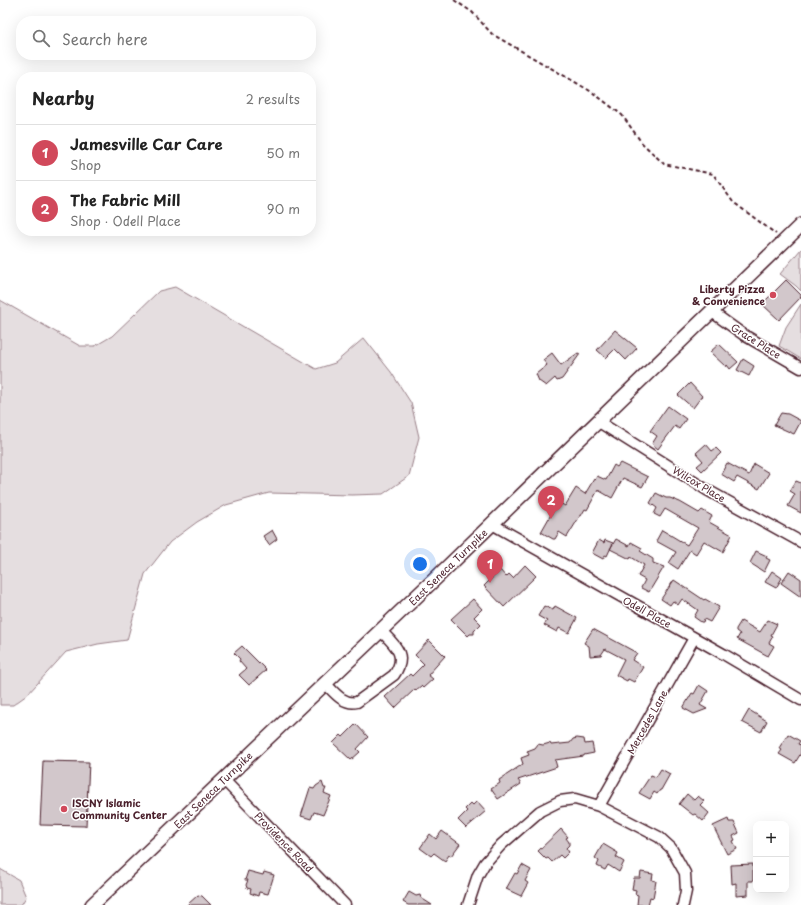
<!DOCTYPE html>
<html lang="en">
<head>
<meta charset="utf-8">
<style>
	body { margin:0; font-family:"Playpen Sans",sans-serif; background:#f2f2f2; color:#222 }
	.controls { position:absolute; right:12px; bottom:12px; display:grid; overflow:hidden; border-radius:8px; box-shadow:0 4px 16px #0002 }
	.controls button { width:36px; height:36px; display:grid; place-items:center; padding:0; border:0; border-bottom:1px solid #e0e0e0; background:#fff; color:#222; font:20px sans-serif }
	.you { position:absolute; left:420px; top:564px; width:14px; height:14px; margin:-10px; border:3px solid #fff; border-radius:50%; background:#1a73e8; box-shadow:0 0 0 6px #1a73e833 }
	.badge { display:grid; place-items:center; width:26px; height:26px; border-radius:50%; background:#d1495b; color:#fff; font-size:13px; font-weight:700 }
	.pin { position:absolute; translate:-50% -33px; filter:drop-shadow(0 1px 2px #0008) }
	.pin::after { content:''; position:absolute; top:21px; width:14px; height:12px; background:inherit; clip-path:polygon(0 0,100% 0,50% 100%) }
	.list { margin:0; padding:0; list-style:none }
	h2 { display:flex; justify-content:space-between; align-items:center; height:52px; margin:0; padding:0 16px; font-size:17px }
	h2 small { font-size:13px; font-weight:400; color:#767676 }
	.list li { display:grid; grid-template-columns:26px 1fr auto; gap:12px; align-items:center; box-sizing:border-box; height:56px; padding:0 16px; border-top:1px solid #e0e0e0 }
	.list b { display:block; font-size:15px; white-space:nowrap }
	.list p { margin:0; font-size:13px; white-space:nowrap; color:#767676 }
	.list em { font-size:13px; font-style:normal; color:#767676 }
	.icon { flex:none; width:22px; height:22px; fill:none; stroke:currentColor; stroke-width:2; stroke-linecap:round; stroke-linejoin:round }
	.map { position:relative; flex:none; width:801px; height:905px; overflow:hidden }
	.search { position:absolute; background:#fff; box-shadow:0 4px 16px #0002; left:16px; top:16px; width:300px; height:44px; display:flex; align-items:center; gap:10px; box-sizing:border-box; padding:0 14px; border-radius:16px; color:#767676; font-size:15px }
	.panel { position:absolute; background:#fff; box-shadow:0 4px 16px #0002; left:16px; top:72px; width:300px; height:164px; border-radius:16px }
	.map>svg:first-child { display:block }
	.green { fill:#e5dee0; stroke:#987e86 }
	.building { fill:#d2c7cb; stroke:#4a1f2b }
	.lines { fill:none; stroke-linecap:round; stroke-linejoin:round }
	.minor-casing { stroke:#4a1f2b; stroke-width:13 }
	.major-casing { stroke:#4a1f2b; stroke-width:16 }
	.path { stroke:#4a1f2b; stroke-width:2; stroke-dasharray:4 3; stroke-linecap:butt }
	.minor { stroke:#fff; stroke-width:10 }
	.major { stroke:#fff; stroke-width:13 }
	.poi-dot { fill:#d1495b; stroke:#fff; stroke-width:1.5 }
	.labels { text-anchor:middle; stroke-width:3; stroke-linejoin:round; paint-order:stroke }
	.poi-label { font-size:10px; font-weight:bold; fill:#4a1f2b; stroke:#fff; text-anchor:end }
	.street-label { font-size:10px; fill:#4a1f2b; stroke:#fff }
</style>
</head>
<body>
<div class="map">
<svg width="801" height="905" viewBox="0 0 801 905">
	<rect width="100%" height="100%" fill="#fff"/>
	<filter id="ink" filterUnits="userSpaceOnUse"><feTurbulence type="fractalNoise" baseFrequency=".025" numOctaves="2"/><feDisplacementMap in="SourceGraphic" scale="8" xChannelSelector="R" yChannelSelector="G"/><feConvolveMatrix kernelMatrix="1 2 1 2 8 2 1 2 1" color-interpolation-filters="sRGB"/></filter>
	<g filter="url(#ink)">
		<path class="green" d="M801 249V291L796 286 780 274Z
			M175 287 316 369 335 363 364 338 391 372 411 403 419 437 409 476 383 494 352 495 269 493 226 505 197 522 170 542 145 574 127 640 98 644 66 652 27 695 13 705H0V300L80 346H95L112 336 159 291Z
			M801 304V359L779 346 786 327Z
			M0 869 19 880 26 897 21 905H0Z"/>
		<path class="building" d="M786 280 801 295V297L779 320 762 304Z
			M615 330 637 348 626 360 615 349 606 358 597 350Z
			M719 344 738 362 730 369 727 365 726 367 710 352Z
			M552 353 561 365 578 353 580 354 562 379 557 381 555 378 546 386 539 381 536 374 547 365 543 360Z
			M743 359 754 366 749 376 737 370Z
			M690 383 702 396 693 408 678 395Z
			M668 406 686 419 679 429 675 426 658 449 652 444 657 436 650 431Z
			M781 413 788 414 801 421 794 434 774 425Z
			M706 444 712 451 716 448 721 453 702 471 697 466 703 461 696 453Z
			M620 463 648 477 642 487 623 478 612 498 598 490 587 510 585 509 581 516H580L567 537 559 532 555 539H553L541 532 558 502 565 506 576 488 585 494 594 479 595 480 597 476 606 480 614 465 617 467Z
			M727 463 749 475 754 464 769 473 759 489 737 477 734 482 721 474Z
			M796 481 801 483V513L788 506 795 494 790 491Z
			M656 493 666 498H670L680 502 699 513 702 510 712 516 709 522 732 535 723 552 704 541 696 554 690 550 678 569 669 563 676 552 656 541 662 530 687 545 698 528 665 509 660 517 654 514 657 508 650 503Z
			M272 530 277 539 269 545 263 536Z
			M616 539 629 546 631 542 642 548 640 551 653 559V563L664 567 649 592 641 588 645 580 638 576 644 565 631 557 630 559 610 549Z
			M599 540 604 543 605 540 613 543 607 556 605 555 603 559 592 553Z
			M756 551 767 556 766 558 770 560 764 572 750 563Z
			M525 565 536 576 504 607 484 586 500 570 506 577 509 574 513 578Z
			M772 571 782 578 776 588 765 582Z
			M789 571 801 579V597L781 583Z
			M674 580 704 600 705 599 719 607 710 622 704 619 703 622H701L694 617 698 610 682 599 678 605 673 601 670 605 661 599Z
			M473 599 482 609 474 617 481 624 474 631V634H470L468 636 451 619Z
			M544 606 553 610 555 606 577 618 569 633 559 628 557 632 544 625 547 621 538 616Z
			M768 620 777 624 771 635 773 636 769 643 774 646 768 656 737 639 740 634 736 631V629L741 621 760 632Z
			M593 629 637 653 632 660 643 667 634 682 628 679 627 681 625 680 616 675 624 659 605 649 601 655 590 656 589 646 584 643Z
			M429 640 445 656 428 675 433 679 423 688 421 686 416 690 415 689 395 708 385 697 410 674 412 676 424 664 415 655Z
			M242 646 266 670 249 685 239 675 246 669 239 661 240 659 234 653Z
			M699 685 708 691 700 705 707 709 694 714 683 708 692 693 694 694Z
			M749 710 767 721 761 732 742 722Z
			M356 724 368 737 357 749 360 752 351 760 333 743 341 735 343 737Z
			M788 734 800 741 798 744 801 745V753L795 763 779 754 782 750 779 748Z
			M577 738 584 739 585 744 592 743 594 753 584 755V756L555 760 557 767 518 780 521 784 498 799 491 789 500 783 499 780 523 764 521 758 529 755 527 751 535 748 538 744 543 745 550 743 551 745 570 743 573 739Z
			M43 761 89 762 86 826 40 825Z
			M661 769 670 774 661 790H660L657 794 654 792 650 799 639 793 651 775 656 777Z
			M322 782 324 788H326L324 793 331 796 323 815 314 812 311 819 301 816 310 788 314 789 316 786Z
			M687 794 694 800 698 796 704 801 700 805 709 813 703 821 695 814 693 815 679 804Z
			M477 801 486 811 466 828 458 820 467 811 465 809 471 803 473 805Z
			M728 819 729 822H734L739 833 733 836 735 840 733 841 737 849 727 854 713 826Z
			M561 829 568 837 566 838 569 842V845L566 848 569 852 563 858 560 855 552 862 548 858 546 859 538 851Z
			M442 831 460 844 451 856 449 855 445 861 434 853 431 856 420 848 430 834 436 839Z
			M603 844 618 853 616 857 624 862 619 872 608 865 605 870 597 866 599 861 595 858Z
			M753 864V881H748V895L736 896V883L732 884 731 865Z
			M522 865 531 870 525 881 528 883 521 896 506 889 515 873 517 874Z
			M248 871 263 875 264 872 274 875 268 894 259 892 258 896 250 893 251 889 247 888 246 885 248 880H245Z
			M641 872 653 874 652 880 656 881 653 898 650 897 648 905H637L638 895 635 894 636 890 632 889 634 878H640Z
			M409 892 416 896 420 895 421 898 432 905H408L403 902Z
			M198 895 202 896 211 905H187Z"/>
		<g class="lines">
			<g class="minor-casing">
				<path id="minor" d="M712 312 744 335 801 368
					M599 422 707 490 801 542
					M492 524 725 655 801 700
					M325 683C334 692 343 705 357 702L394 675C408 655 395 645 381 631
					M224 780 345 905
					M599 806 694 638
					M468 905 478 875 485 863 501 845 540 811 560 801 575 799 599 806 659 837 671 848 685 873 686 891 683 905"/>
			</g>
			<g class="major-casing">
				<path id="major" d="M92 905 437 577 801 225"/>
			</g>
			<path class="path" d="M454 0 472 12 492 34 592 92 622 115 642 143 664 164 713 174 733 202 776 234"/>
			<use href="#minor" class="minor"/>
			<use href="#major" class="major"/>
		</g>
	</g>
	<g class="poi-dot">
		<circle cx="773" cy="295" r="4"/>
		<circle cx="64" cy="809" r="4"/>
	</g>
	<g class="labels">
		<g class="poi-label">
			<text x="765" y="293">Liberty Pizza<tspan x="765" dy="12">&amp; Convenience</tspan></text>
			<text x="72" y="807" text-anchor="start">ISCNY Islamic<tspan x="72" dy="12">Community Center</tspan></text>
		</g>
		<g class="street-label">
			<text transform="translate(756 341) rotate(32)" y="4">Grace Place</text>
			<text transform="translate(699 484) rotate(31)" y="4">Wilcox Place</text>
			<text transform="translate(448 567) rotate(-44)" y="4">East Seneca Turnpike</text>
			<text transform="translate(647 612) rotate(29)" y="4">Odell Place</text>
			<text transform="translate(647 722) rotate(-61)" y="4">Mercedes Lane</text>
			<text transform="translate(213 790) rotate(-44)" y="4">East Seneca Turnpike</text>
			<text transform="translate(284 842) rotate(46)" y="4">Providence Road</text>
		</g>
	</g>
</svg>
<div class="controls">
<button>+</button>
<button>−</button>
</div>
<div class="you"></div>
<div class="pin badge" style="left:490px;top:583px">1</div>
<div class="pin badge" style="left:551px;top:519px">2</div>
<div class="search"><svg class="icon" aria-label="search" viewBox="0 0 24 24"><circle cx="10" cy="10" r="6"/><path d="M15 15l6 6"/></svg>Search here</div>
<section class="panel">
<h2>Nearby<small>2 results</small></h2>
<ul class="list">
<li><span class="badge">1</span><div><b>Jamesville Car Care</b><p>Shop</p></div><em>50 m</em></li>
<li><span class="badge">2</span><div><b>The Fabric Mill</b><p>Shop · Odell Place</p></div><em>90 m</em></li>
</ul>
</section>
</div>
</body>
</html>
